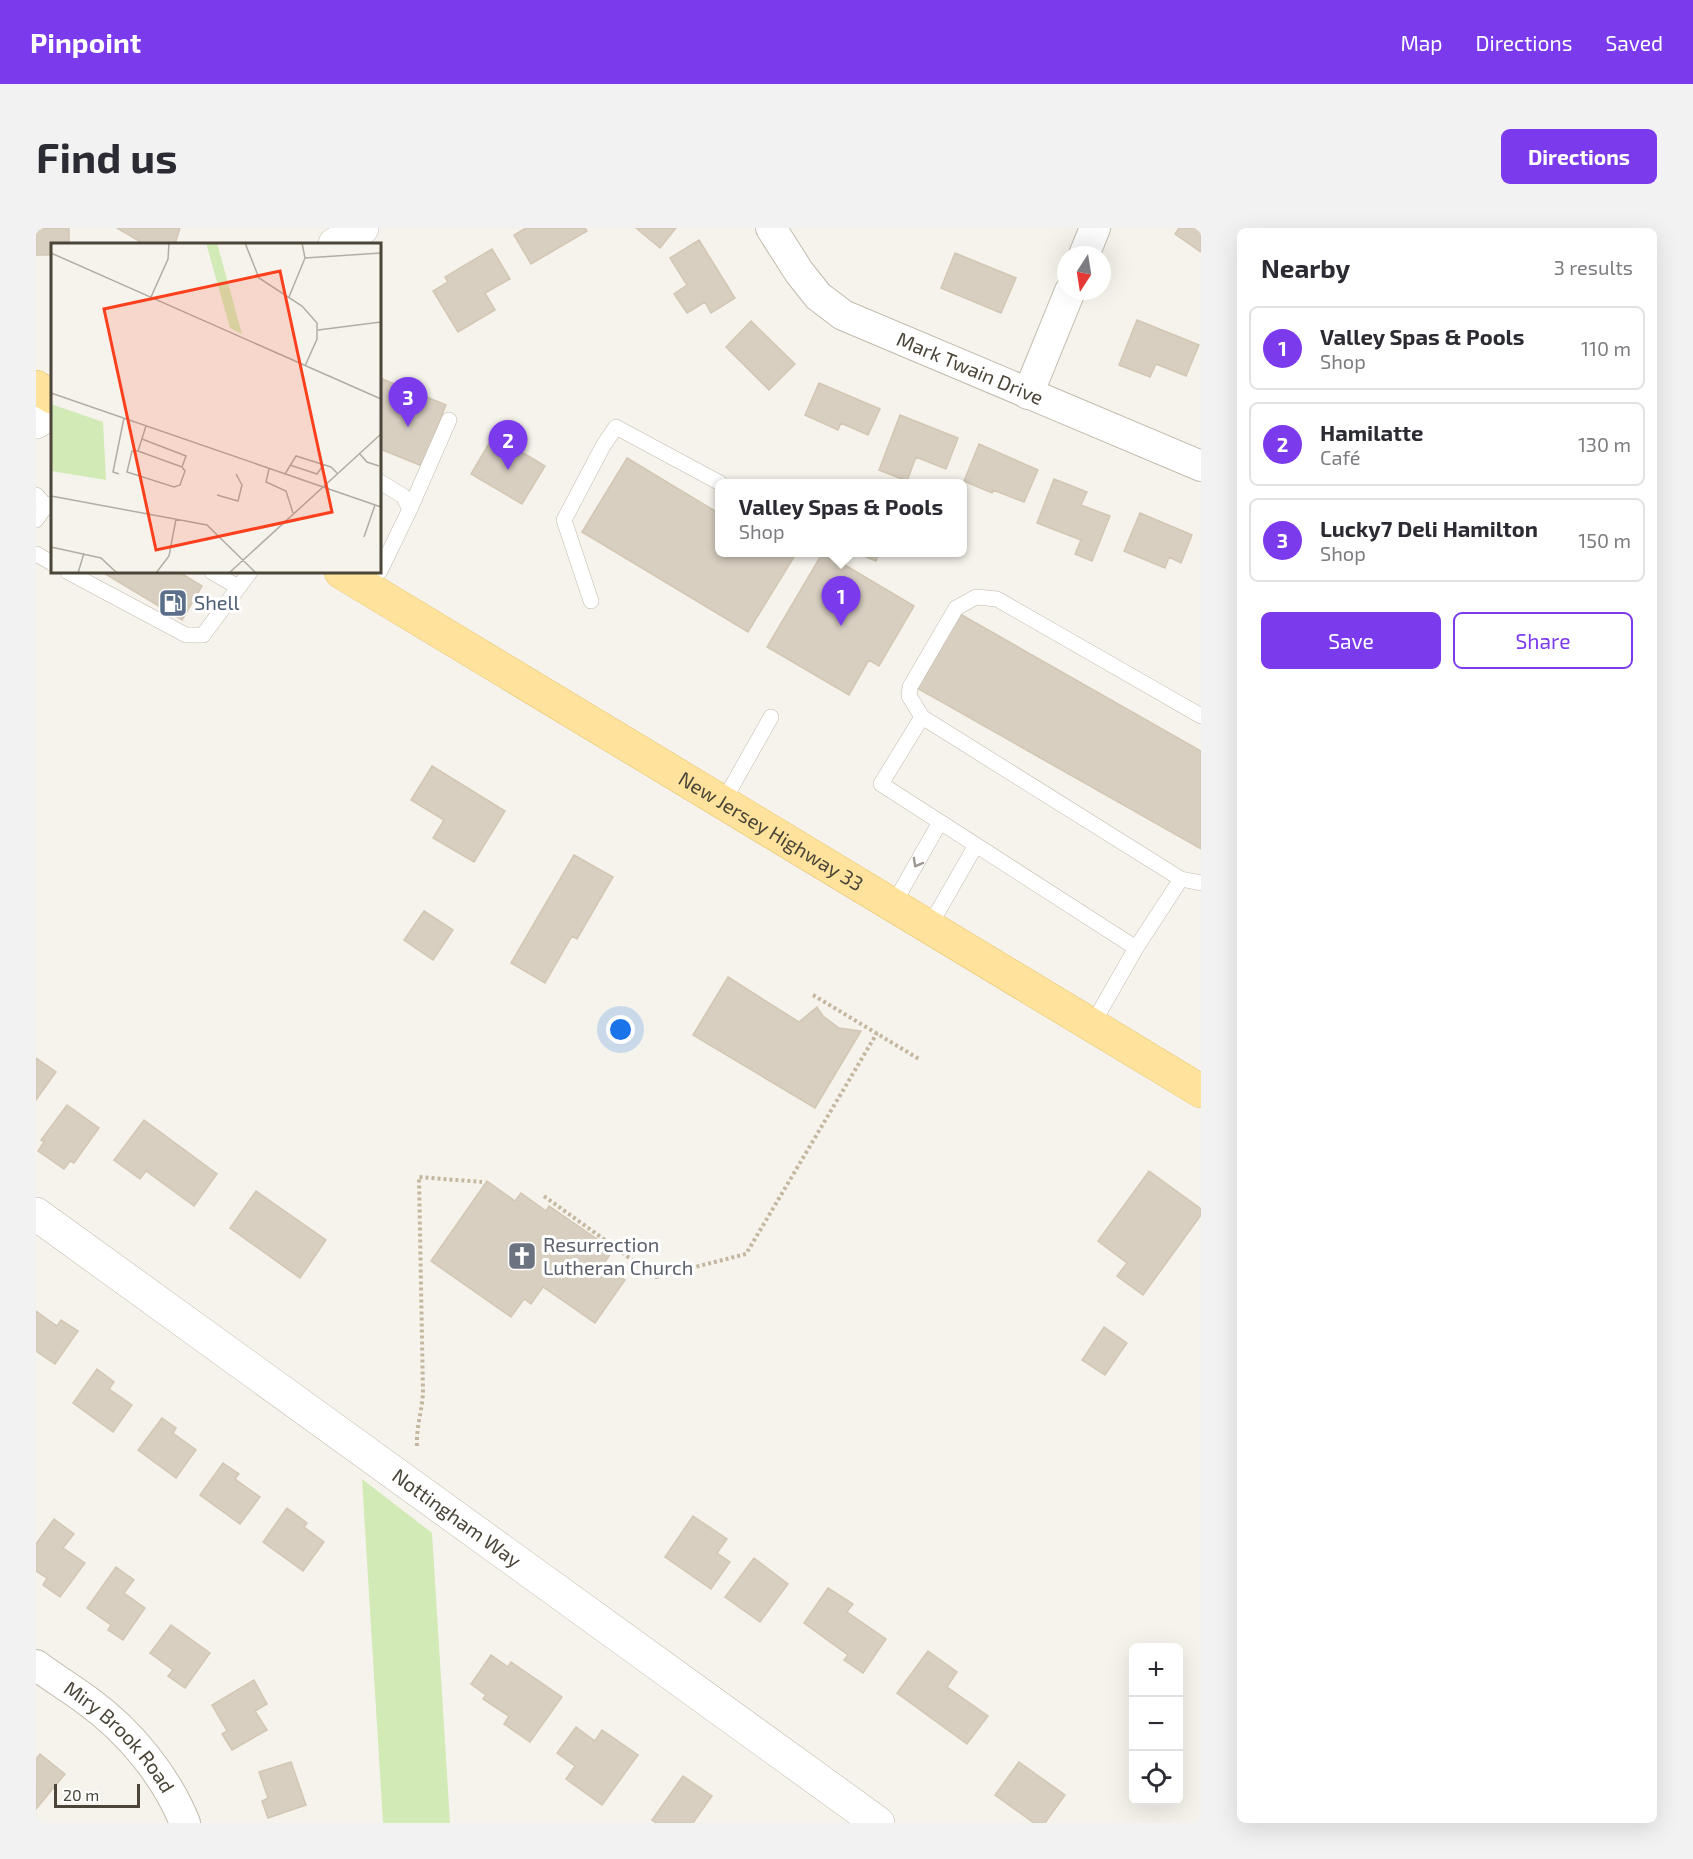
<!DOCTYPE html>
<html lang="en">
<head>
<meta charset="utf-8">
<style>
	body { margin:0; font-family:"Exo 2",sans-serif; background:#f2f2f3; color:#2b2b33 }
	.controls { position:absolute; right:18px; bottom:18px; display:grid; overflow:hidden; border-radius:9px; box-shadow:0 6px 24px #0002 }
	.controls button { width:54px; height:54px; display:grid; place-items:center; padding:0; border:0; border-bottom:2px solid #e1e1e2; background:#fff; color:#2b2b33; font:30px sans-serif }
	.compass { position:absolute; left:1021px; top:18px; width:54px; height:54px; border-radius:50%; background:#fff; box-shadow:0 6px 24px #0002; rotate:192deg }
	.scale { position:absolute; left:18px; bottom:15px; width:86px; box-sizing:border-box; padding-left:6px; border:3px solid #4b4439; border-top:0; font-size:16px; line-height:21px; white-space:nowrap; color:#4b4439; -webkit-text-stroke:4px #fff; paint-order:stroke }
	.you { position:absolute; left:585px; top:802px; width:21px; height:21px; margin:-15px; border:4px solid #fff; border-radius:50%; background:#1a73e8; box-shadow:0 0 0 9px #1a73e833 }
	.badge { display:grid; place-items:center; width:39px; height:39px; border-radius:50%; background:#7c3aed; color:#fff; font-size:20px; font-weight:700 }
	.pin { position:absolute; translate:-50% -50px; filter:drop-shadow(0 2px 3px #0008) }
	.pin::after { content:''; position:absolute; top:32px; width:21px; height:18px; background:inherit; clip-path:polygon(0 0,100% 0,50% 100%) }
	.popup { position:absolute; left:679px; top:251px; width:252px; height:78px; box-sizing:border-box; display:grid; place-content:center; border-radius:9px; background:#fff; filter:drop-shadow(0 2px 4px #0005); font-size:20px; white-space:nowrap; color:#7c7c81 }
	.popup b { font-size:22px; color:#2b2b33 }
	.popup::after { content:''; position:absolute; left:50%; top:100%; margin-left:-12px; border:12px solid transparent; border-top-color:#fff }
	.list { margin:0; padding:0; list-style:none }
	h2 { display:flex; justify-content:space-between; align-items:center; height:78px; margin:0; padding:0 24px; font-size:26px }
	h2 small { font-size:20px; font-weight:400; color:#7c7c81 }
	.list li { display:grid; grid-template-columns:39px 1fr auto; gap:18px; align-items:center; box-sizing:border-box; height:84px; margin:0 12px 12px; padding:0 12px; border:2px solid #e1e1e2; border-radius:9px }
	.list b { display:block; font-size:22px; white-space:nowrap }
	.list p { margin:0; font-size:20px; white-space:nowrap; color:#7c7c81 }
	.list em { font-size:20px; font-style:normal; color:#7c7c81 }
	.actions { display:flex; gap:12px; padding:18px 24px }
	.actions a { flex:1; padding:14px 0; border:2px solid #7c3aed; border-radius:9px; text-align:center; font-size:21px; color:#7c3aed }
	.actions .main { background:#7c3aed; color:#fff }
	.icon { flex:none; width:33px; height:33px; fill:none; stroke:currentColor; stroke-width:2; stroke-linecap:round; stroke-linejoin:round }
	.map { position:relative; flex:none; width:1165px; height:1595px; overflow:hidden; border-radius:9px }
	header { display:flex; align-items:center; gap:36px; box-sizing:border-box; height:84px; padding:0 30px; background:#7c3aed; color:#fff }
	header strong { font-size:28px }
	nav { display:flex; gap:33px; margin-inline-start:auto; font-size:21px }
	.intro { display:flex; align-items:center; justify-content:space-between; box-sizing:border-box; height:144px; padding:0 36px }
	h1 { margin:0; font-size:42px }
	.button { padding:15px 27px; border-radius:9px; background:#7c3aed; color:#fff; font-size:21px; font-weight:700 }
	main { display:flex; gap:36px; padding:0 36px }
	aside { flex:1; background:#fff; border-radius:9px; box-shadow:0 6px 24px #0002 }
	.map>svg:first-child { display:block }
	.green { fill:#d2eab5 }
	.building { fill:#d8cfc1; stroke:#d3c7b4; stroke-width:1.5 }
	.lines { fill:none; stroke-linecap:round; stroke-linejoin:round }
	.service-casing { stroke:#c2bbae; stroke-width:16 }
	.minor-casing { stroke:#c2bbae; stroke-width:32 }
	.tertiary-casing { stroke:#c2bbae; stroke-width:34 }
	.primary-casing { stroke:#e6c16a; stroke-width:34 }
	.path { stroke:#c4b79f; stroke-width:4; stroke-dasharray:3 3; stroke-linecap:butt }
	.service { stroke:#fff; stroke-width:15 }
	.minor { stroke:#fff; stroke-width:30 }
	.tertiary { stroke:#fff; stroke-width:33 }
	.primary { stroke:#ffe39c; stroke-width:33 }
	.oneway { stroke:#9c9892 }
	.labels { text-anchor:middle; stroke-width:6; stroke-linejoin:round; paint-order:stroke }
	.street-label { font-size:20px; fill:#4b4439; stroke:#fff }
	.service-label { font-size:20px; fill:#4e5e75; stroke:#fff; text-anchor:start }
	.worship-label { font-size:20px; fill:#5b616d; stroke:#fff; text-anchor:start }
	.inset-road { fill:none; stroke:#b2ada4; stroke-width:1.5 }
	.view { fill:#fc3f1d; fill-opacity:0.15; stroke:#fc3f1d; stroke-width:3 }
	.inset-edge { fill:none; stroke:#4b4439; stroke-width:3 }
</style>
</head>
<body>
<header>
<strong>Pinpoint</strong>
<nav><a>Map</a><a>Directions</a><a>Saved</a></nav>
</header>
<div class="intro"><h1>Find us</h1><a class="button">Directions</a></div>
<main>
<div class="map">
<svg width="1165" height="1595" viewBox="0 0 1165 1595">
	<rect width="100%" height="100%" fill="#f6f3ec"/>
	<path class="green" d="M326 1251 396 1305 414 1595H347Z"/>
	<path class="building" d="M0 0H33V16H16V27H0Z
		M81 0H144L139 16H108Z
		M490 0H549L551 3 495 36 478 7Z
		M600 0H640L624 20Z
		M1143 0H1165V24L1139 6Z
		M663 12 699 70 675 85 669 74 651 85 638 66 651 57 634 30Z
		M456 21 474 51 449 65 459 82 422 104 397 63 412 54 409 49Z
		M919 25 980 50 965 85 905 60Z
		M1101 92 1163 117 1150 148 1120 136 1114 149 1083 137Z
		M715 93 759 136 733 162 690 119Z
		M344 150 410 177 386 238 344 221Z
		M783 155 844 181 832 207 805 195 802 202 769 187Z
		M864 187 922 210 910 241 880 229 871 253 843 242Z
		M458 207 509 238 486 276 435 246Z
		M943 216 1002 242 988 274 957 262 956 265 928 253Z
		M591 230 684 286V324H761L712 404 546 304Z
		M1018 251 1051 264 1045 277 1074 288 1056 333 1039 326 1045 312 1001 295Z
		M1104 285 1156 307 1145 335 1133 329 1129 340 1088 323Z
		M787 324 878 378 843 438 833 432 813 467 731 419Z
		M818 324H843L840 333Z
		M66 344H143L166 358 146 392Z
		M924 386 1165 523V621L881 460Z
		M396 538 469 583 438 634 397 610 408 592 375 572Z
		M538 627 577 649 541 711 536 708 509 755 475 735Z
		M388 683 417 702 397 732 368 712Z
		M692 749 763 794 781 779 787 788 803 800 825 803 779 880 657 807Z
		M0 830 20 844 0 872Z
		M31 877 63 900 38 935 34 933 28 941 2 923 8 914 5 912Z
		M108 892 181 946 158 978 110 943 104 951 78 932Z
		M1113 943 1165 981V987L1107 1067 1081 1048 1091 1035 1062 1013Z
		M451 953 479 973 485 965 510 983 513 978 577 1022 567 1037 589 1052 559 1095 507 1059 495 1076 488 1071 475 1089 395 1033Z
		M220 963 290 1012 264 1050 194 1000Z
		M0 1083 21 1098 25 1092 42 1103 19 1136 0 1123Z
		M1068 1099 1091 1115 1069 1147 1046 1132Z
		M61 1141 78 1154 73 1161 96 1177 77 1204 37 1175Z
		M126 1190 140 1200 137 1205 160 1222 140 1250 102 1222Z
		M187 1235 203 1246 199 1251 224 1269 204 1296 164 1267Z
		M251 1280 271 1295 268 1299 288 1314 267 1343 227 1314Z
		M657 1288 691 1311 681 1325 694 1334 675 1361 629 1329Z
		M18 1291 38 1306 27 1320 49 1335 24 1369 7 1357 11 1350 0 1343V1316Z
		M718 1330 752 1356 724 1394 689 1369Z
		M80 1339 98 1352 88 1365 109 1380 87 1412 72 1402 75 1397 51 1380Z
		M792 1360 817 1376 811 1384 850 1411 827 1445 808 1432 812 1427 768 1395Z
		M135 1397 174 1425 149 1460 132 1448 137 1442 114 1425Z
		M892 1423 921 1444 911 1459 952 1488 931 1516 861 1465Z
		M455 1427 472 1439 475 1434 526 1469 494 1514 468 1496 473 1488 447 1471 450 1467 435 1456Z
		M218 1452 231 1476 219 1483 231 1502 196 1522 186 1506 191 1503 176 1477Z
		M540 1499 559 1513 566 1502 602 1527 566 1577 530 1551 539 1538 521 1525Z
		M4 1526 29 1546 0 1581V1531Z
		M255 1534 270 1577 232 1590 226 1573 232 1570 223 1544Z
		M983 1534 1029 1567 1009 1595H998L959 1567Z
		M647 1548 676 1568 657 1595H620L616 1592Z"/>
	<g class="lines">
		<g class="service-casing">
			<path id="service" d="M344 254 367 268 374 281 344 343
				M0 267 10 278
				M374 281 413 192
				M0 292 10 278 16 276
				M0 326 16 335
				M32 344 150 407H167L214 344
				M176 344 202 359
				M555 373 528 292 567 218 580 199 684 255
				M886 489 873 468 874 459 920 380 940 369 961 371 1165 488
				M687 574 735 489
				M1145 651 1165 655
				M857 677 904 594
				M893 699 940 617
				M1056 797 1100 720 1145 651 886 489 845 556 1100 720"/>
		</g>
		<g class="minor-casing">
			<g id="minor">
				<path id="s1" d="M735 0 763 44 782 68 807 87 1165 238"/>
				<path d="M1048 27 1059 0"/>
				<path d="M992 166 1034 63"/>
				<path id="s2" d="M0 1437C17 1450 36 1461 53 1474 94 1504 130 1548 149 1595"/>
			</g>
		</g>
		<g class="tertiary-casing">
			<g id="tertiary">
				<path d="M299 16 326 0"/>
				<path d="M0 194 16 184"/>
				<path id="s3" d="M0 986 842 1595"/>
			</g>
		</g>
		<g class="primary-casing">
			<g id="primary">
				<path d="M0 159 16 169"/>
				<path id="s4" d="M305 344 1165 863"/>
			</g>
		</g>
		<path class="path" d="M777 767 883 831
			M508 968 620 1049 710 1026 841 805
			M381 1218C380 1200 386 1183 387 1165L383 949 446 954"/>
		<use href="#service" class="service"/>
		<use href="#minor" class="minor"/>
		<use href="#tertiary" class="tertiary"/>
		<use href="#primary" class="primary"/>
	</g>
	<defs><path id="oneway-chevron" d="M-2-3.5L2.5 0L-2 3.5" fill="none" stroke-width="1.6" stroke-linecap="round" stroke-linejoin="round" transform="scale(1.5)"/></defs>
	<use class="oneway" href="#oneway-chevron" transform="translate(881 635) rotate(119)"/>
	<defs>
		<g id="fuel-square" transform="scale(1.5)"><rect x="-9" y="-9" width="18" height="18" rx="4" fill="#5c6f8a" stroke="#fff"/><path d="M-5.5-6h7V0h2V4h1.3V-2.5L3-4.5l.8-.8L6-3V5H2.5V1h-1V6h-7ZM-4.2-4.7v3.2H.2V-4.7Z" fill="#fff"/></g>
		<g id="church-square" transform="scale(1.5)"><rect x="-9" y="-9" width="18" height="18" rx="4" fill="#6b7280" stroke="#fff"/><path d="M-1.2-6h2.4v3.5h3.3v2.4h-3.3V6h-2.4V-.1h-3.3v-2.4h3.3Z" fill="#fff"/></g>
	</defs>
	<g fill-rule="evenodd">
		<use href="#fuel-square" x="137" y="375"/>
		<use href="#church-square" x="486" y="1028"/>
	</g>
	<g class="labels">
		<g class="street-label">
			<text dy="7" stroke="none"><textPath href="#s1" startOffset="252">Mark Twain Drive</textPath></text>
			<text dy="7" stroke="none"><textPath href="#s4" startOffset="502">New Jersey Highway 33</textPath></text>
			<text dy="7" stroke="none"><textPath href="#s3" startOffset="519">Nottingham Way</textPath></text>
			<text dy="7" stroke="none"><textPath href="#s2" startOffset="111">Miry Brook Road</textPath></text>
		</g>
		<g class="service-label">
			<text x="158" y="382">Shell</text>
		</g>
		<g class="worship-label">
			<text x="507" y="1024">Resurrection<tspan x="507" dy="23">Lutheran Church</tspan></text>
		</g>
	</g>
	<g transform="translate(15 15)">
		<rect width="330" height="330" fill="#f6f3ec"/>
		<path d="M155 0H166L191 91 179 85ZM0 161 52 179 55 237 0 228Z" fill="#d2eab5"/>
		<path class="inset-road" d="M194 0 208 35 251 63 266 80V96L254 123M0 10 330 156M254 15 330 10M100 54 117 16 118 0M238 54 254 15 251 0M267 87 330 79M0 150 330 264M91 196 135 213 131 224 87 208 95 183M87 208H81L76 229 123 244 129 242 134 228 131 224M308 210 316 219 328 223M239 222 266 231 273 221M218 226 215 239 235 248 242 270M68 231 62 229 73 175M234 231 245 213 280 224 286 230M166 252 187 258 191 242 185 231M0 253 156 282 205 330M313 294 324 262M0 304 50 315 66 330M27 330 33 310M105 330 118 313 125 276M178 330 330 191"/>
		<path class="view" d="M229 28 281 269 105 307 53 66Z"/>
		<rect width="330" height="330" class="inset-edge"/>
	</g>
</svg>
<div class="controls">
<button>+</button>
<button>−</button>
<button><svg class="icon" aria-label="locate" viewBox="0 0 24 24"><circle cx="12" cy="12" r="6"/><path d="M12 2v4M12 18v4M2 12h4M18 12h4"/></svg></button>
</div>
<svg class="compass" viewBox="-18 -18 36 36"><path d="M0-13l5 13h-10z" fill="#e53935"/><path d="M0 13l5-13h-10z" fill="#7c7c81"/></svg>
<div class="scale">20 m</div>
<div class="you"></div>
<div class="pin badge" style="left:805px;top:398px">1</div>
<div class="popup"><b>Valley Spas &amp; Pools</b>Shop</div>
<div class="pin badge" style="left:472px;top:242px">2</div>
<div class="pin badge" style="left:372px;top:199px">3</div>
</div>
<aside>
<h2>Nearby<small>3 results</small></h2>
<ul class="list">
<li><span class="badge">1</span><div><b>Valley Spas &amp; Pools</b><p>Shop</p></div><em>110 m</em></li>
<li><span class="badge">2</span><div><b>Hamilatte</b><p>Café</p></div><em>130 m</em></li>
<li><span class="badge">3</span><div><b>Lucky7 Deli Hamilton</b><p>Shop</p></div><em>150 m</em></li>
</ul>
<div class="actions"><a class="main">Save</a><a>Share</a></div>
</aside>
</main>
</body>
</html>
